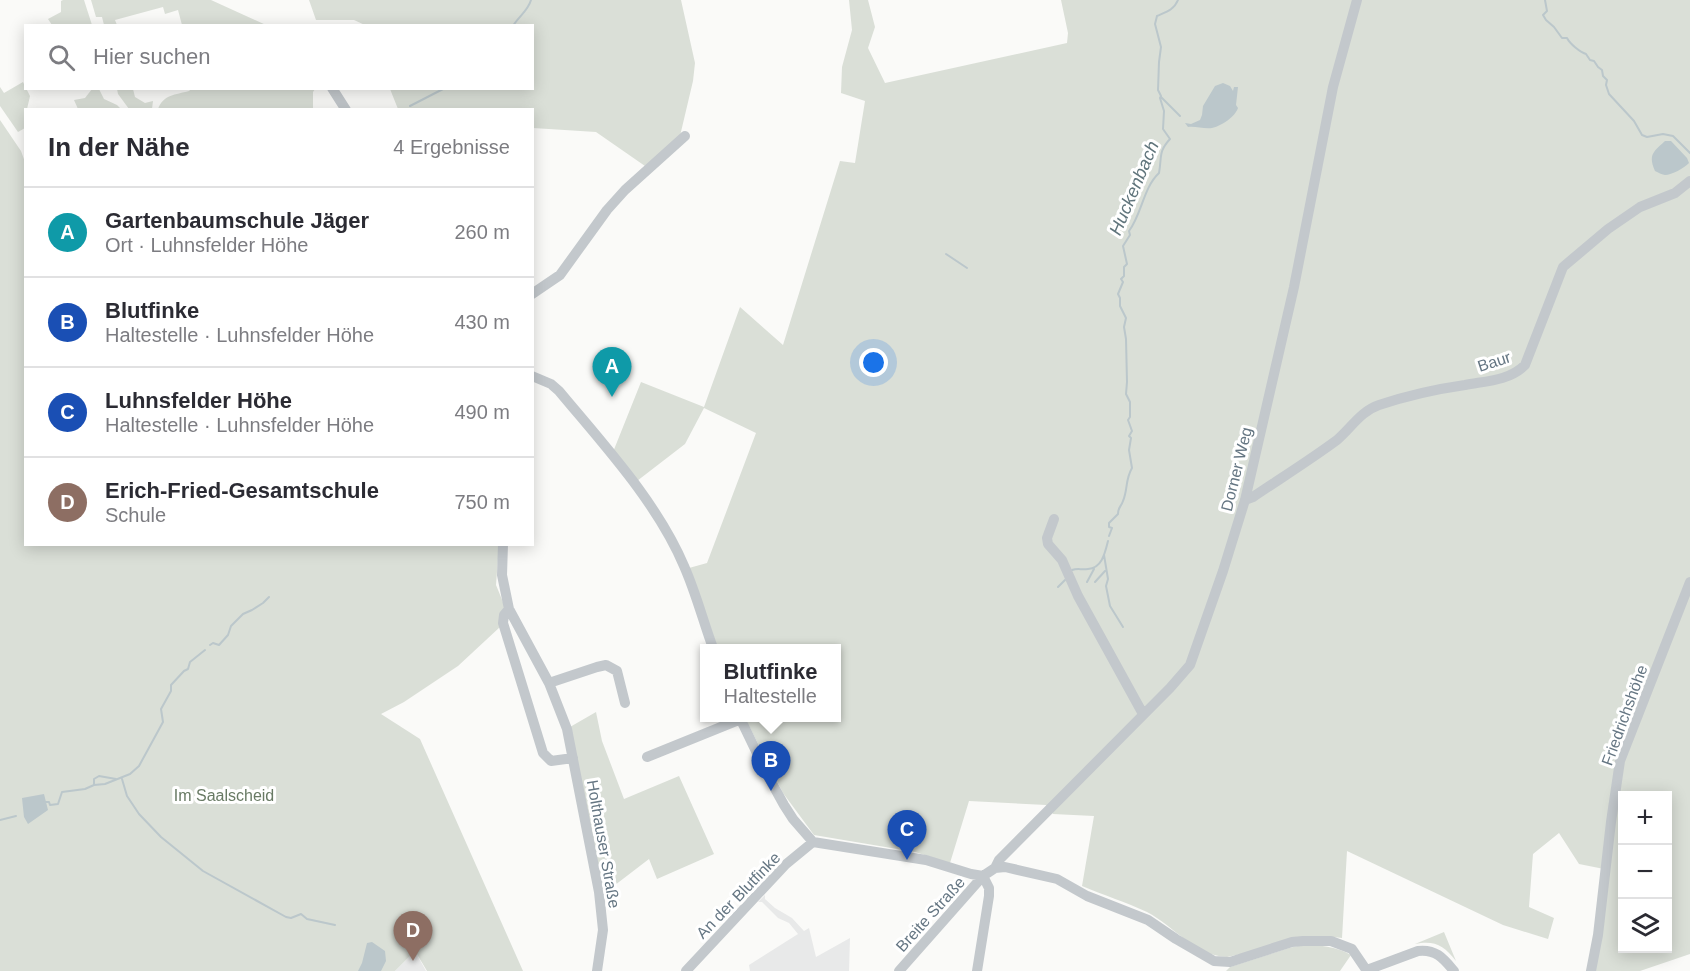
<!DOCTYPE html>
<html lang="de">
<head>
<meta charset="utf-8">
<style>
	body { margin:0; font-family:Helvetica,sans-serif; background:#f7f7f7; color:#2b2b33 }
	.controls { position:absolute; right:18px; bottom:18px; display:grid; overflow:hidden; border-radius:0px; box-shadow:0 3px 15px #0003 }
	.controls button { width:54px; height:54px; display:grid; place-items:center; padding:0; border:0; border-bottom:2px solid #e1e1e2; background:#fff; color:#2b2b33; font:30px sans-serif }
	.you { position:absolute; left:874px; top:363px; width:21px; height:21px; margin:-15px; border:4px solid #fff; border-radius:50%; background:#1a73e8; box-shadow:0 0 0 9px #1a73e833 }
	.badge { display:grid; place-items:center; width:39px; height:39px; border-radius:50%; background:#e4572e; color:#fff; font-size:20px; font-weight:700 }
	.pin { position:absolute; translate:-50% -50px; filter:drop-shadow(0 2px 3px #0008) }
	.pin::after { content:''; position:absolute; top:32px; width:21px; height:18px; background:inherit; clip-path:polygon(0 0,100% 0,50% 100%) }
	.popup { position:absolute; left:700px; top:644px; width:141px; height:78px; box-sizing:border-box; display:grid; place-content:center; border-radius:0px; background:#fff; filter:drop-shadow(0 2px 4px #0005); font-size:20px; white-space:nowrap; color:#7c7c81 }
	.popup b { font-size:22px; color:#2b2b33 }
	.popup::after { content:''; position:absolute; left:50%; top:100%; margin-left:-12px; border:12px solid transparent; border-top-color:#fff }
	.list { margin:0; padding:0; list-style:none }
	h2 { display:flex; justify-content:space-between; align-items:center; height:78px; margin:0; padding:0 24px; font-size:26px }
	h2 small { font-size:20px; font-weight:400; color:#7c7c81 }
	.list li { display:grid; grid-template-columns:39px 1fr auto; gap:18px; align-items:center; box-sizing:border-box; height:90px; padding:0 24px; border-top:2px solid #e1e1e2 }
	.list b { display:block; font-size:22px; white-space:nowrap }
	.list p { margin:0; font-size:20px; white-space:nowrap; color:#7c7c81 }
	.list em { font-size:20px; font-style:normal; color:#7c7c81 }
	.icon { flex:none; width:33px; height:33px; fill:none; stroke:currentColor; stroke-width:2; stroke-linecap:round; stroke-linejoin:round }
	.map { position:relative; flex:none; width:1690px; height:971px; overflow:hidden }
	.search { position:absolute; background:#fff; box-shadow:0 3px 15px #0003; left:24px; top:24px; width:510px; height:66px; display:flex; align-items:center; gap:15px; box-sizing:border-box; padding:0 21px; border-radius:0px; color:#7c7c81; font-size:22px }
	.panel { position:absolute; background:#fff; box-shadow:0 3px 15px #0003; left:24px; top:108px; width:510px; height:438px; border-radius:0px }
	.map>svg:first-child { display:block }
	.built { fill:#e8e9e9 }
	.green { fill:#dadfd7; fill-rule:evenodd }
	.water { fill:#bbc7cb }
	.lines { fill:none; stroke-linecap:round; stroke-linejoin:round }
	.stream { stroke:#bbc7cb; stroke-width:2 }
	.minor { stroke:#c3c8cc; stroke-width:10 }
	.labels { text-anchor:middle; stroke-width:6; stroke-linejoin:round; paint-order:stroke }
	.street-label { font-size:16px; fill:#657683; stroke:#fff }
	.park-label { font-size:16px; fill:#687a64; stroke:#fff }
	.water-label { font-size:18px; font-style:italic; fill:#60757c; stroke:#fff }
</style>
</head>
<body>
<div class="map">
<svg width="1690" height="971" viewBox="0 0 1690 971">
	<rect width="100%" height="100%" fill="#fafaf8"/>
	<path class="built" d="M765 895V899L775 908 792 918 804 931 809 928 816 957 850 938 849 971H750L749 965 798 934 789 923 778 918 762 902H758Z
		M415 951 426 971H395Z"/>
	<path class="green" d="M63 0H84L92 25H52L48 19 61 12V1Z
		M91 0H211L266 25H182L178 10 165 14 163 7 115 20 117 25H104L102 17H96Z
		M309 0H681L695 63 693 81 680 136 645 166 596 132 533 128 532 110 398 109 390 89 532 88V26H367L354 20H316Z
		M849 0H868L875 27 868 48 885 83 1067 43 1068 33 1061 0H1690V954L1640 971H1595L1604 869 1579 864 1559 833 1533 854 1529 907 1554 918 1548 939 1503 925 1347 851 1342 938 1325 936 1227 957C1195 956 1174 926 1147 912 1126 902 1103 895 1082 886L1094 816 1053 814 1046 805 969 801 950 863 915 852 814 835 783 793 745 718H837V648H716L689 568 707 563 756 433 704 408 685 444 637 481 613 452 641 382 704 407 740 307 783 345 840 161 855 163 865 101 841 93 842 67 852 30ZM1622 796H1668V948H1622Z
		M23 82 30 96 27 109 26 110 25 128 18 132 0 106V87L4 93Z
		M92 89H99L104 99 117 105 121 109H78L74 100 85 98Z
		M117 89H133L135 97 145 103 153 101 152 109H129L118 94Z
		M191 89H315L313 92V109H158C164 94 175 95 189 91Z
		M0 120 21 151 25 162 26 544 499 545 496 585 505 607 500 627 458 666 404 702 381 714 420 739 523 971H427L415 951 395 971H0Z
		M596 712 602 741 624 799 679 776 714 854 657 879 649 859 602 895 570 727Z
		M1444 932 1456 961C1444 945 1434 940 1415 944Z
		M1302 945C1319 945 1336 946 1351 955L1340 971H1226L1230 967 1289 948Z"/>
	<path class="water" d="M1223 83 1230 86 1233 91 1234 87H1238L1236 105 1238 108C1235 117 1221 126 1212 128 1204 129 1195 126 1188 127L1185 123 1191 124 1200 120 1202 115 1203 106 1215 86Z
		M1665 141H1671L1687 158 1689 163C1684 168 1672 175 1665 175 1663 175 1657 172 1655 171 1648 155 1653 152 1665 141Z
		M44 794 48 810 28 824 24 817 22 798Z
		M372 942 385 951 386 961 381 971H358L362 963 367 943Z"/>
	<g class="lines">
		<path class="stream" d="M1545 0 1547 11 1543 15 1546 20 1554 27 1562 38H1567C1570 44 1580 52 1586 54L1590 60 1594 61 1598 67 1602 70 1603 76 1607 80 1606 85 1609 94 1634 121 1642 135 1647 137 1663 134 1673 136 1690 153
			M513 26C518 17 528 11 531 0
			M1161 97 1180 116
			M410 106 445 88
			M946 254 967 268
			M1109 536 1112 528 1109 527V523L1118 514C1118 507 1121 507 1123 501 1128 489 1125 480 1132 468L1129 450 1131 438 1129 436 1132 431 1128 420 1130 417V402L1126 394 1127 382 1126 339 1124 327 1126 318 1120 306V298L1118 294 1123 282 1121 279 1124 276V267L1127 264 1123 246 1130 235 1129 231C1142 214 1143 188 1159 173 1162 157 1158 152 1170 139L1163 129 1164 111 1160 98 1161 96 1158 90 1159 62 1161 47 1155 24 1157 16C1166 12 1174 10 1178 0
			M1104 555 1108 579 1106 586 1110 606 1123 627
			M1072 570C1078 568 1081 570 1088 569 1102 568 1105 553 1108 541
			M1087 582 1094 569
			M1095 582 1105 571
			M1058 587 1065 580
			M210 645 213 643 219 645 228 635 231 626 243 614 252 610 263 603 269 597
			M122 779 127 796 139 814 161 837 203 871 286 917 291 918 301 914 307 919 335 925
			M94 784V779L99 776 116 779
			M44 802H49L50 805 58 804 62 792 85 789 94 785 105 784 130 774 139 766 163 722 161 709 171 691V685L184 671 188 669 190 662 205 650
			M0 820 16 816"/>
		<path class="minor" d="M332 88 346 110
			M532 294 560 275 607 210 625 190 685 136
			M532 376 551 384 559 391C603 444 657 502 684 566 696 593 703 621 713 648
			M1245 500 1253 497C1281 478 1310 460 1337 440 1351 428 1361 411 1379 405 1406 396 1437 389 1465 385 1485 381 1509 381 1525 365L1563 267 1608 229 1640 207 1675 193 1690 181
			M1054 519 1047 538 1048 544 1062 560 1078 596 1143 714
			M503 544 502 575 509 609 549 683 567 729 599 892 603 930 597 971
			M509 609 504 615 503 623 543 753 551 761 573 758
			M549 683 597 667 606 665 617 671 625 703
			M740 718 768 776 784 805 793 819 813 842 926 860 971 874 983 876
			M647 757 741 719
			M995 868 999 860 1170 688 1190 665 1223 571 1245 500 1294 287 1333 87 1357 0
			M1367 970 1418 951C1436 949 1443 958 1454 971
			M686 971 785 865 813 842
			M899 971 983 876 995 868 1005 867 1057 879 1087 896 1148 920 1176 939 1214 961 1230 962 1292 942 1303 941H1331L1352 949 1367 971
			M977 971 989 896V888L983 876
			M1591 971 1598 935 1611 822 1620 761 1690 582"/>
	</g>
	<g class="labels">
		<g class="street-label">
			<text transform="translate(1494 361) rotate(-18)" y="6">Baur</text>
			<text transform="translate(1236 469) rotate(-76)" y="6">Dorner Weg</text>
			<text transform="translate(1624 715) rotate(-70)" y="6">Friedrichshöhe</text>
			<text transform="translate(604 844) rotate(80)" y="6">Holthauser Straße</text>
			<text transform="translate(738 895) rotate(-46)" y="6">An der Blutfinke</text>
			<text transform="translate(930 914) rotate(-48)" y="6">Breite Straße</text>
		</g>
		<g class="park-label">
			<text x="224" y="801">Im Saalscheid</text>
		</g>
		<g class="water-label">
			<text transform="translate(1134 188) rotate(-67)" y="6">Huckenbach</text>
		</g>
	</g>
</svg>
<div class="controls">
<button>+</button>
<button>−</button>
<button><svg class="icon" aria-label="layers" viewBox="0 0 24 24"><path d="M12 4l9 5-9 5-9-5zM3 14l9 5 9-5"/></svg></button>
</div>
<div class="you"></div>
<div class="pin badge" style="left:612px;top:397px;background:#0f9aa8">A</div>
<div class="pin badge" style="left:771px;top:791px;background:#1a4fb4">B</div>
<div class="popup"><b>Blutfinke</b>Haltestelle</div>
<div class="pin badge" style="left:907px;top:860px;background:#1a4fb4">C</div>
<div class="pin badge" style="left:413px;top:961px;background:#8d6e63">D</div>
<div class="search"><svg class="icon" aria-label="search" viewBox="0 0 24 24"><circle cx="10" cy="10" r="6"/><path d="M15 15l6 6"/></svg>Hier suchen</div>
<section class="panel">
<h2>In der Nähe<small>4 Ergebnisse</small></h2>
<ul class="list">
<li><span class="badge" style="background:#0f9aa8">A</span><div><b>Gartenbaumschule Jäger</b><p>Ort · Luhnsfelder Höhe</p></div><em>260 m</em></li>
<li><span class="badge" style="background:#1a4fb4">B</span><div><b>Blutfinke</b><p>Haltestelle · Luhnsfelder Höhe</p></div><em>430 m</em></li>
<li><span class="badge" style="background:#1a4fb4">C</span><div><b>Luhnsfelder Höhe</b><p>Haltestelle · Luhnsfelder Höhe</p></div><em>490 m</em></li>
<li><span class="badge" style="background:#8d6e63">D</span><div><b>Erich-Fried-Gesamtschule</b><p>Schule</p></div><em>750 m</em></li>
</ul>
</section>
</div>
</body>
</html>
